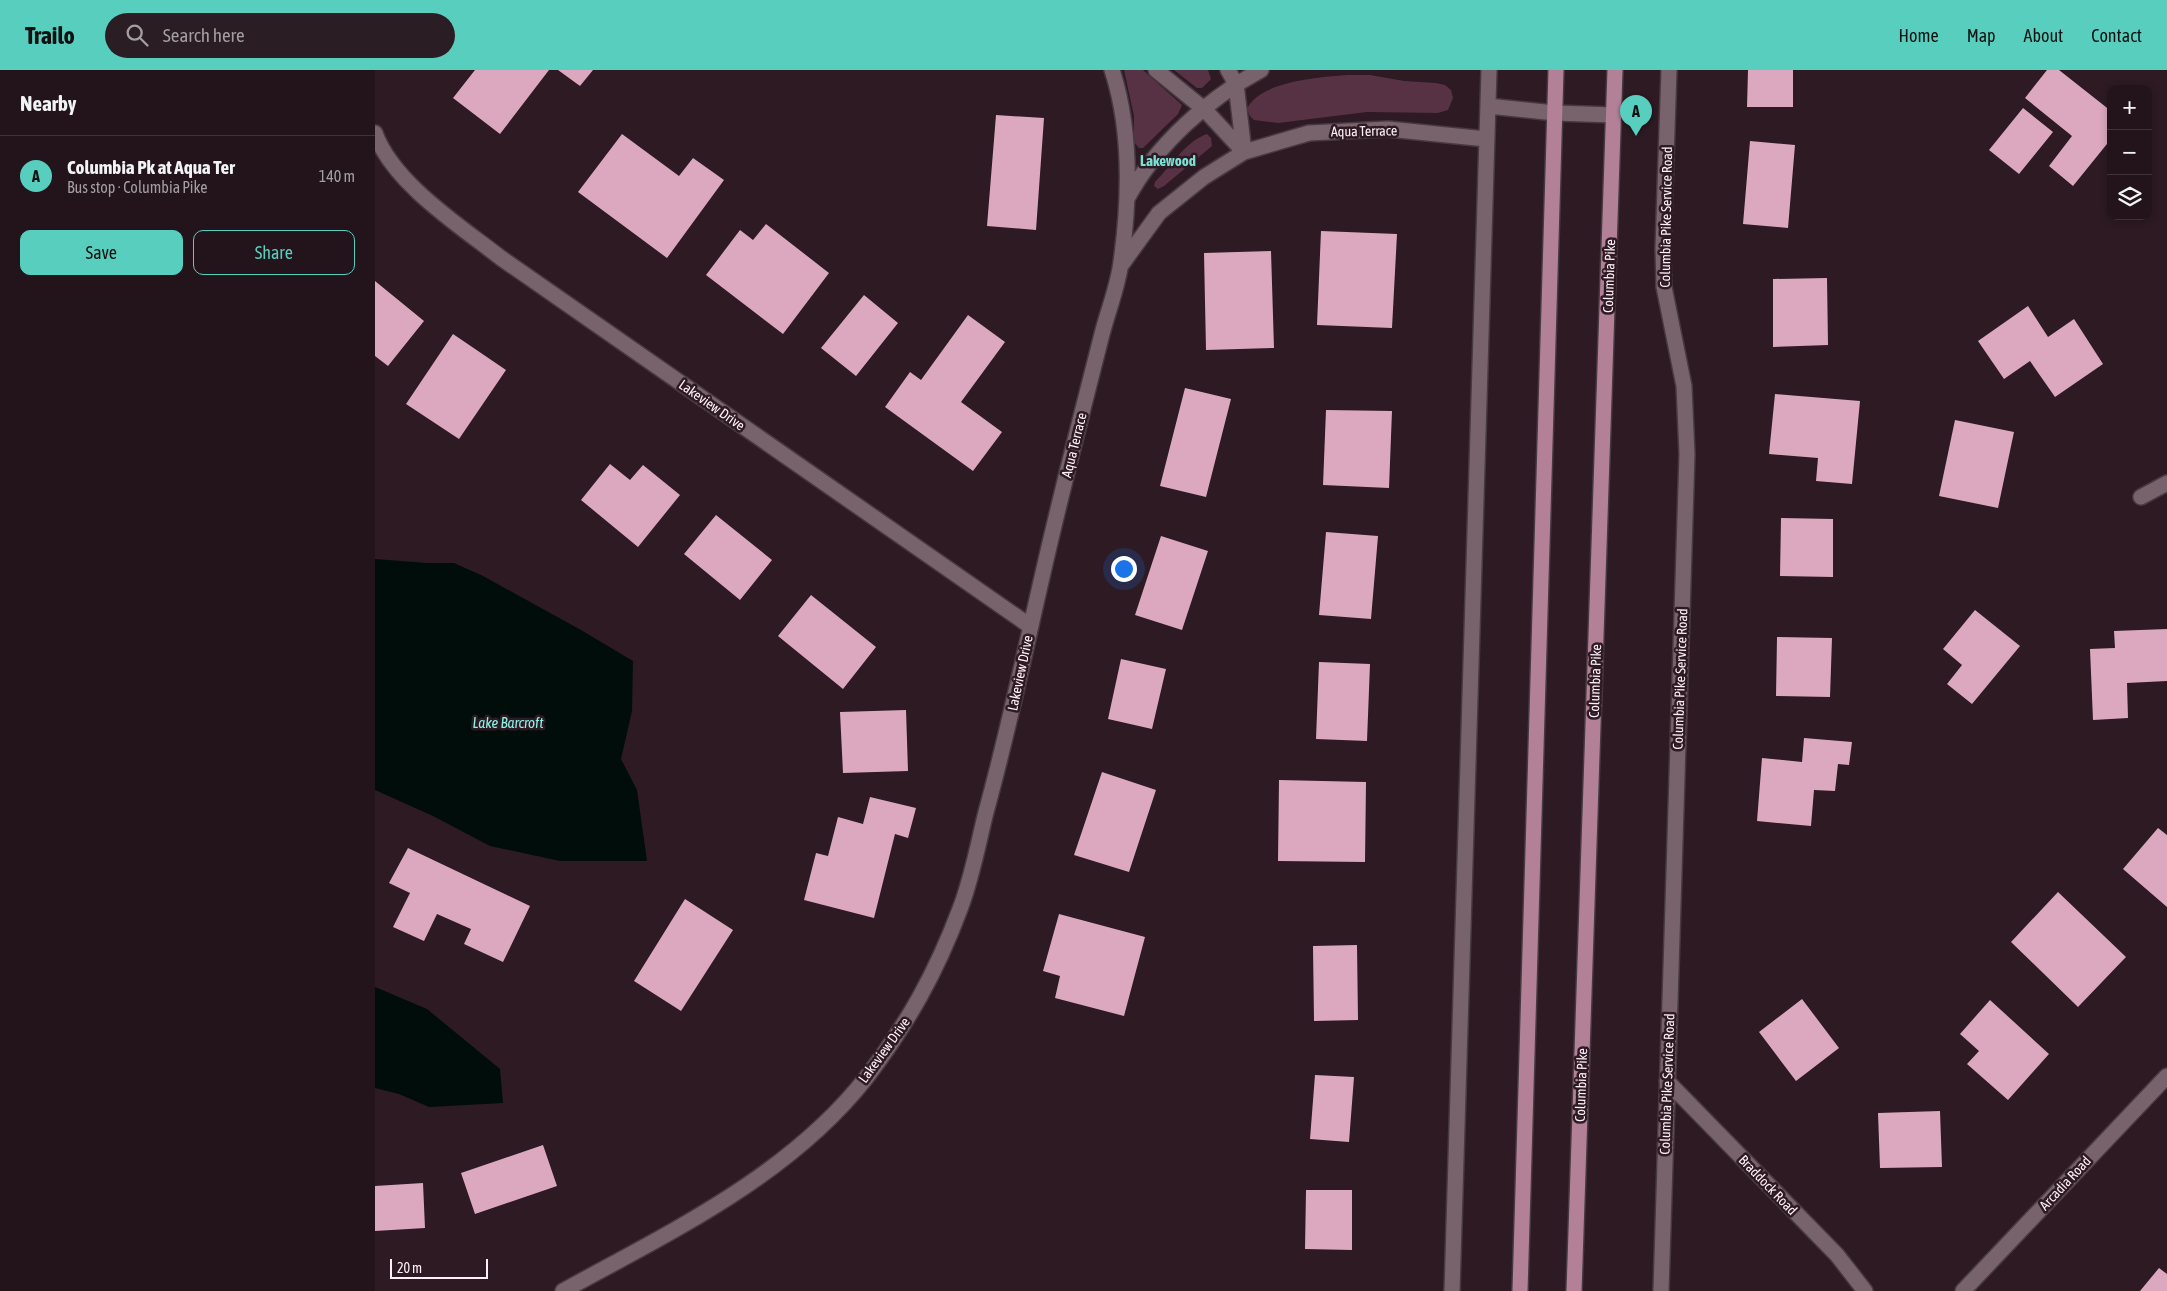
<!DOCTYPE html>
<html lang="en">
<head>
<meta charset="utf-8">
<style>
	body { margin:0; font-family:"Asap Condensed",sans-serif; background:#2a1d23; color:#f1f3f6 }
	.controls { position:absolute; right:15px; top:15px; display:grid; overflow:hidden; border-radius:10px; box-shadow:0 2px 8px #0003 }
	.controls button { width:45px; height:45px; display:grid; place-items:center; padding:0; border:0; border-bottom:1px solid #3f3339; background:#22141a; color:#f1f3f6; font:25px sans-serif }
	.scale { position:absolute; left:15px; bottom:12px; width:98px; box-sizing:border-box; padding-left:5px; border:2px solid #fef0f6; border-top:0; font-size:14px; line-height:18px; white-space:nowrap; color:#fef0f6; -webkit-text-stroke:4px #2d1a23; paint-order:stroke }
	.you { position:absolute; left:748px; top:498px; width:18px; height:18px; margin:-12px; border:4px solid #fff; border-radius:50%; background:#1a73e8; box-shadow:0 0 0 8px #1a73e833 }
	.badge { display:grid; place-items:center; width:32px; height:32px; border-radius:50%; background:#58cebf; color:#111; font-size:16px; font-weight:700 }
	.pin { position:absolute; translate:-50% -41px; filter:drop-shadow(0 1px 2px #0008) }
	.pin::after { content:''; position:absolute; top:26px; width:18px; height:15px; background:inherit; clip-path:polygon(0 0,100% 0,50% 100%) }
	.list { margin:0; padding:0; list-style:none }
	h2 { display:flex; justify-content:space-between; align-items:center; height:65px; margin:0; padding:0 20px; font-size:21px }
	h2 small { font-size:16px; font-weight:400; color:#a29ea2 }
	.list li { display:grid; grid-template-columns:32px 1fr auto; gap:15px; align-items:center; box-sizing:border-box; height:80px; padding:0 20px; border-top:1px solid #3f3339 }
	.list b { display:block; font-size:19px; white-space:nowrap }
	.list p { margin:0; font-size:16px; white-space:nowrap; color:#a29ea2 }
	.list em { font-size:16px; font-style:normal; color:#a29ea2 }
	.actions { display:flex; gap:10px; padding:15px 20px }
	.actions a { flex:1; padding:11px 0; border:1px solid #58cebf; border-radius:10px; text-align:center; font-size:18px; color:#58cebf }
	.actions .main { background:#58cebf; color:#111 }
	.icon { flex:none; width:28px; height:28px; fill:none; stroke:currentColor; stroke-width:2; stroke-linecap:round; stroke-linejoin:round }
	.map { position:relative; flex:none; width:1792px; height:1221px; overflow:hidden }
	header { display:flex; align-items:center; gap:30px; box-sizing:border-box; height:70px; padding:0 25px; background:#58cebf; color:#111 }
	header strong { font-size:24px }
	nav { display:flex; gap:28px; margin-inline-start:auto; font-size:18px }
	.search { width:350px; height:45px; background:#2a1d23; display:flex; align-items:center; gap:12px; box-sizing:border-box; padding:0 18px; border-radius:28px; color:#a29ea2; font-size:19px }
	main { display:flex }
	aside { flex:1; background:#22141a }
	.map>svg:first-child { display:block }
	.green { fill:#573245 }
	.water { fill:#000d0b }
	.building { fill:#dca8c0 }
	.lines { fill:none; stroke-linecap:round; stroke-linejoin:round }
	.minor-casing { stroke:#47393f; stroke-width:18 }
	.major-casing { stroke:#47393f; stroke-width:18 }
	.minor { stroke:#78626c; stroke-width:15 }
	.major { stroke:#b28198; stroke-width:15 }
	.labels { text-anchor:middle; stroke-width:5; stroke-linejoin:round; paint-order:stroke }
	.street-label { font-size:14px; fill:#fef0f6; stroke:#2d1a23 }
	.neighbourhood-label { font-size:15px; font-weight:bold; fill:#7ae3d5; stroke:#2d1a23 }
	.water-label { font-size:15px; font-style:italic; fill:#8cf4e6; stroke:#2d1a23 }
</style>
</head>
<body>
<header>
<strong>Trailo</strong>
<div class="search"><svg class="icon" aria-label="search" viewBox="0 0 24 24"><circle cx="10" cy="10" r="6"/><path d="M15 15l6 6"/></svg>Search here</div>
<nav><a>Home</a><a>Map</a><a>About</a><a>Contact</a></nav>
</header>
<main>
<aside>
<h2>Nearby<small></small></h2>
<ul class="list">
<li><span class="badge">A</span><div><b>Columbia Pk at Aqua Ter</b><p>Bus stop · Columbia Pike</p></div><em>140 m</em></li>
</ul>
<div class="actions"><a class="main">Save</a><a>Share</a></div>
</aside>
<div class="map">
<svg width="1792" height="1221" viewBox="0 0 1792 1221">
	<rect width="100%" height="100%" fill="#2d1a23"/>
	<path class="green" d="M749 0H768L807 35 803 44 768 78H764L759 72V46Z
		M799 0H833L836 9 827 18H822Z
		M973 5H995L1029 11 1061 13 1070 15 1076 20 1078 28 1073 40 1063 43 992 42 903 53 879 50 875 46 872 39C884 11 946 7 973 5Z
		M832 64 836 68 837 76 789 116 783 119 779 116 780 112C795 97 811 71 832 64Z"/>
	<path class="water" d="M0 489 52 493H79L108 506 206 560 258 591 257 641 246 689 262 720 272 791H185L115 776 58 746 0 720Z
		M0 917 52 939 125 999 128 1033 54 1037 24 1024 0 1018Z"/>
	<path class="building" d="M100 0H174L125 64 78 28Z
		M183 0H218L205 16Z
		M1373 0H1418V37H1372Z
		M1672 0H1684L1736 41V69L1698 116 1674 96 1697 66 1650 28Z
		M1648 38 1678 62 1644 104 1614 80Z
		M621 45 669 48 661 160 612 156Z
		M247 64 304 106 318 88 349 110 292 188 203 122Z
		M1375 71 1420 75 1413 158 1368 154Z
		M391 154 454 203 408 264 331 205 365 160 378 170Z
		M946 161 1022 164 1017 258 942 255Z
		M896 181 899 278 831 280 829 183Z
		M1452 208 1453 275 1398 277V209Z
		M0 211 49 251 13 296 0 286Z
		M489 225 523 253 481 306 446 278Z
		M1653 236 1673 267 1699 249 1728 294 1680 327 1655 291 1629 309 1603 271Z
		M593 245 630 272 586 332 627 362 598 401 510 337 535 302 546 310Z
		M78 264 131 300 84 369 31 334Z
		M810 318 856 329 831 427 785 416Z
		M1400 324 1485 331 1477 414 1441 411 1443 388 1394 384Z
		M951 340 1017 341 1014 418 948 415Z
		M1580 350 1639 362 1623 438 1564 426Z
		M235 394 255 410 268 395 305 425 263 477 206 430Z
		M341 445 397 490 365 530 309 484Z
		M1406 448 1458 449V507L1405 506Z
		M951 462 1003 466 996 549 944 545Z
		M786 466 833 481 807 560 760 545Z
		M436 525 501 577 468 619 403 566Z
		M1600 540 1645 576 1597 634 1572 614 1587 595 1568 579Z
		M1792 559V611L1752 613 1753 648 1718 650 1715 579 1740 578 1739 561Z
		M1402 567 1457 568 1455 627 1401 626Z
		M746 589 791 599 777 659 733 649Z
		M944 592 995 594 992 671 941 669Z
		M531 640 533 701 468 703 465 642Z
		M1429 668 1477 672 1474 695 1463 694 1460 721 1439 720 1436 756 1382 751 1387 688 1427 692Z
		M727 702 781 720 754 802 699 785Z
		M904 710 991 712 990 792 903 791Z
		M495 727 541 738 533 768 520 764 499 848 429 830 441 783 453 786 463 747 488 754Z
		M1783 758 1792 765V837L1748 799Z
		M33 778 155 836 128 892 89 874 96 859 62 844 49 871 18 857 35 823 14 813Z
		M1683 822 1751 887 1703 937 1636 872Z
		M310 829 358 860 306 941 259 911Z
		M684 844 770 867 749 946 680 928 685 906 668 901Z
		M982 875 983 950 939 951 938 876Z
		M1427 929 1464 978 1421 1011 1384 962Z
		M1615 930 1674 984 1633 1030 1592 994 1604 981 1585 964Z
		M940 1005 979 1007 974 1072 935 1069Z
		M1565 1041 1567 1097 1505 1098 1503 1043Z
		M168 1075 182 1116 100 1144 86 1103Z
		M48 1113 50 1158 0 1161V1116Z
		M931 1120H977V1180L930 1179Z
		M1784 1198 1792 1204V1221H1765Z"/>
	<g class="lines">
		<g class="minor-casing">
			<path id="minor" d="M781 0 829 39 869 82
				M853 0 861 14 869 82
				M1113 36 1180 43 1239 45
				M0 63C18 113 85 156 126 188L655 556
				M753 127C782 74 834 28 886 0
				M747 194 784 143 829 107 869 82 934 63 1013 59 1111 69
				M1766 427 1792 413
				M1292 1011 1462 1185 1490 1221
				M188 1221C295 1162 414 1106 491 1008 533 953 561 903 585 839 597 808 603 774 611 742 637 648 656 551 679 456 694 393 710 331 726 268 732 243 743 217 746 192 755 128 757 61 737 0
				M1077 1221 1114 0
				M1286 1221 1312 384 1309 316 1289 217 1288 178 1294 0
				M1588 1221 1792 1006"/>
		</g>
		<g class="major-casing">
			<path id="major" d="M1145 1221 1181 0
				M1199 1221 1240 0"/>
		</g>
		<use href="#minor" class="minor"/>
		<use href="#major" class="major"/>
	</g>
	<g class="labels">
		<g class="street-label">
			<text transform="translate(989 61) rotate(-1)" y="5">Aqua Terrace</text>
			<text transform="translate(1291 147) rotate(-89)" y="5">Columbia Pike Service Road</text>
			<text transform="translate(1234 206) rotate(-88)" y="5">Columbia Pike</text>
			<text transform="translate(337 335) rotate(35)" y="5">Lakeview Drive</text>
			<text transform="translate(699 375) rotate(-76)" y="5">Aqua Terrace</text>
			<text transform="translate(645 603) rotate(-78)" y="5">Lakeview Drive</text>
			<text transform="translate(1305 609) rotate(-88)" y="5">Columbia Pike Service Road</text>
			<text transform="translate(1220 611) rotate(-88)" y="5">Columbia Pike</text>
			<text transform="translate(509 980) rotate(-54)" y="5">Lakeview Drive</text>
			<text transform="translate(1292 1014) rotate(-88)" y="5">Columbia Pike Service Road</text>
			<text transform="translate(1206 1015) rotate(-88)" y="5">Columbia Pike</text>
			<text transform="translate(1690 1113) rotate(-47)" y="5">Arcadia Road</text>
			<text transform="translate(1393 1115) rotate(46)" y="5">Braddock Road</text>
		</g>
		<g class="neighbourhood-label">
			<text x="793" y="96">Lakewood</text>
		</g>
		<g class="water-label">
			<text x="133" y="658">Lake Barcroft</text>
		</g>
	</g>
</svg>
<div class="controls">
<button>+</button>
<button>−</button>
<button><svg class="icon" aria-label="layers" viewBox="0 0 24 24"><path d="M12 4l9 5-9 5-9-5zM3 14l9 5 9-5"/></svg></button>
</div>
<div class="scale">20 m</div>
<div class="you"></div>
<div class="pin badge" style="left:1261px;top:66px">A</div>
</div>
</main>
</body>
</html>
